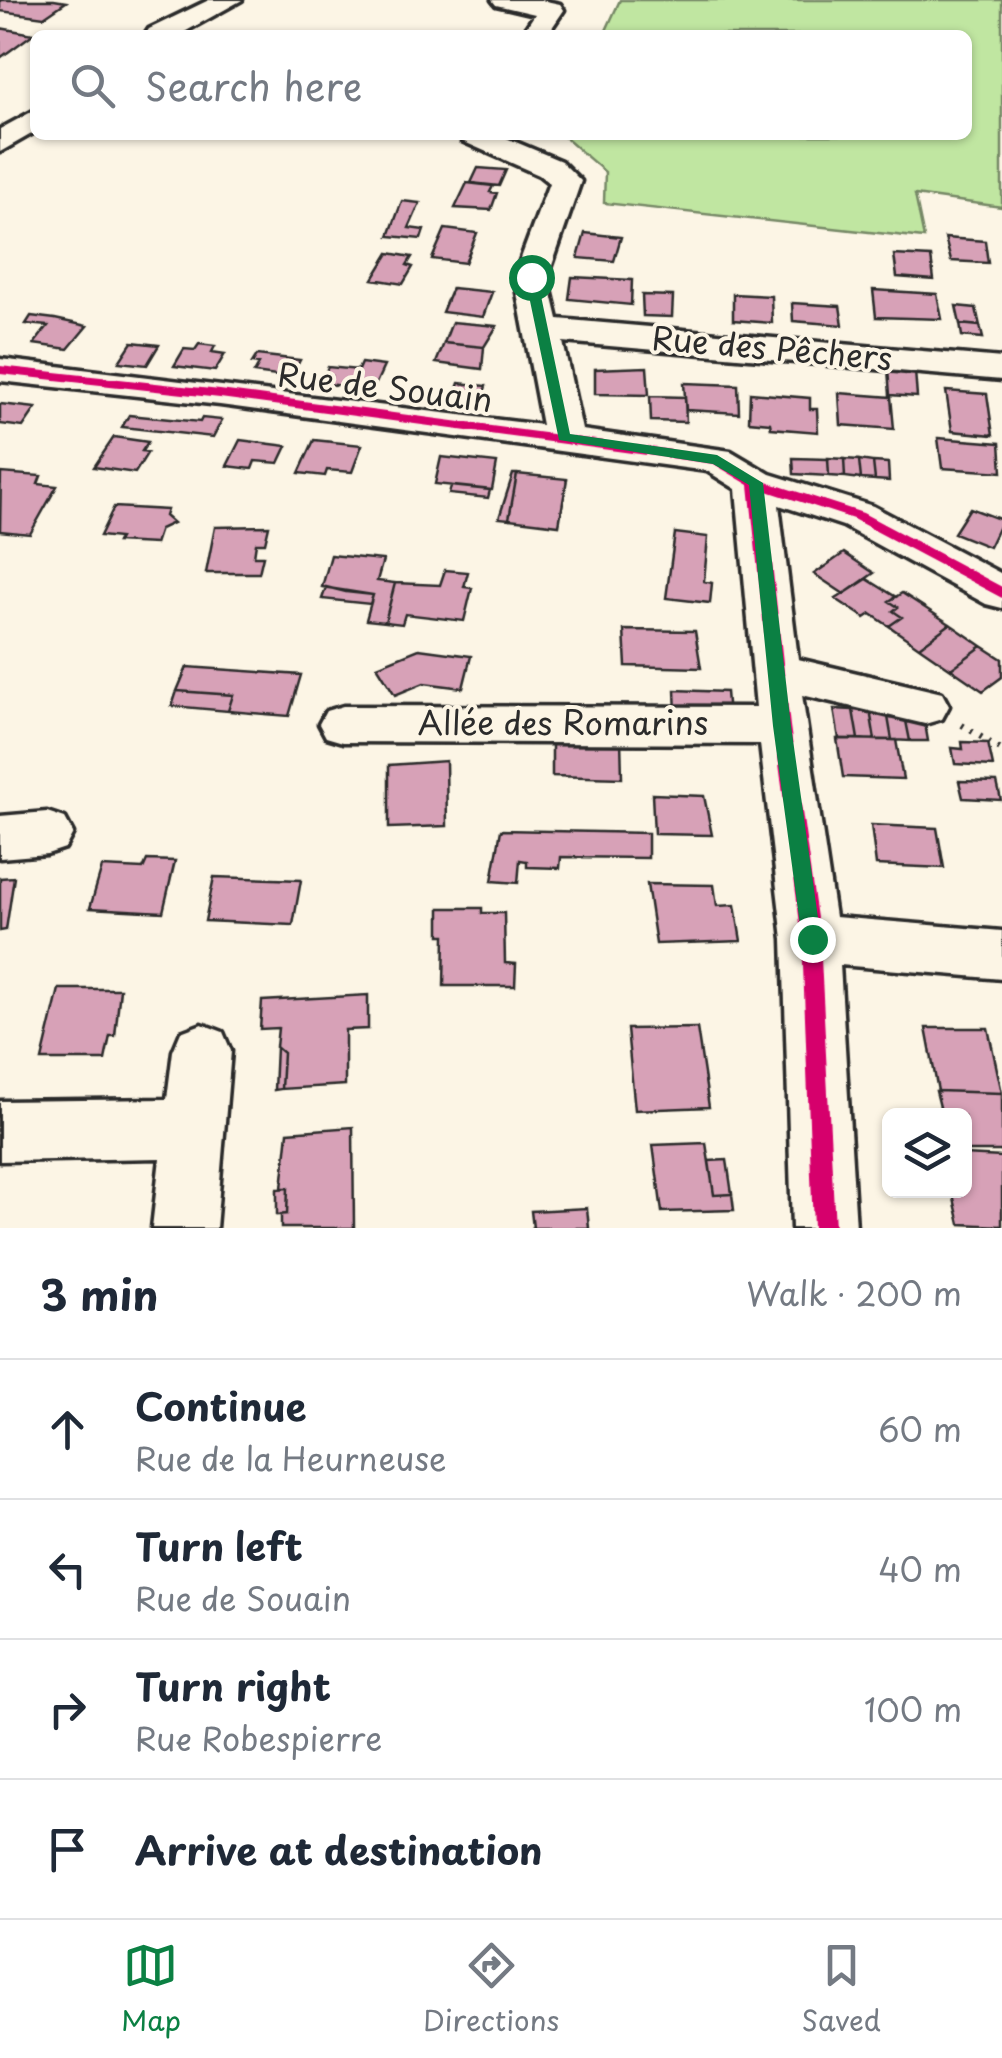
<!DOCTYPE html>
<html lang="en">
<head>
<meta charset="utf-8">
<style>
	body { margin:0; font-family:"Playpen Sans",sans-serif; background:#f2f2f3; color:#1f2937 }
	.controls { position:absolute; right:30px; bottom:30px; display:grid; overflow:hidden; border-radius:15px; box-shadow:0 2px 8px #0004 }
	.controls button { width:90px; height:90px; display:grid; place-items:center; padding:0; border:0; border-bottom:2px solid #e0e1e3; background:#fff; color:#1f2937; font:50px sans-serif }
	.stop { position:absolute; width:30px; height:30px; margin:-22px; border:8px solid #0b8043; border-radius:50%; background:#fff }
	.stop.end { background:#0b8043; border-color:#fff; box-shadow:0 2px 10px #0008 }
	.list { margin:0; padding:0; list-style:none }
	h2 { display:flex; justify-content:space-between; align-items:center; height:130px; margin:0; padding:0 40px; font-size:42px }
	h2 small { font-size:32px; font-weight:400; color:#747a83 }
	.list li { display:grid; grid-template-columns:65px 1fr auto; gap:30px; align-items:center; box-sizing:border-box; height:140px; padding:0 40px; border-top:2px solid #e0e1e3 }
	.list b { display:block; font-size:38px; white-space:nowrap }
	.list p { margin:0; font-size:32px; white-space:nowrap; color:#747a83 }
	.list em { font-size:32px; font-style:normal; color:#747a83 }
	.icon { flex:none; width:55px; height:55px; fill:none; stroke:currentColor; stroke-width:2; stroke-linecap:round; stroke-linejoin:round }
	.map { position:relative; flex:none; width:1002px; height:1228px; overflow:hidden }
	.search { position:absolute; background:#fff; box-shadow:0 2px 8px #0004; left:30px; right:30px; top:30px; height:110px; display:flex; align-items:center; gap:25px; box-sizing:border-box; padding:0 35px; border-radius:15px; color:#747a83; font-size:38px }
	.sheet { height:690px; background:#fff }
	nav { display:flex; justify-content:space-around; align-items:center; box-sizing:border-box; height:140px; border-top:2px solid #e0e1e3; background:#fff; font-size:28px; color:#747a83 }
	nav a { display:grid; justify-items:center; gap:5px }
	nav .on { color:#0b8043 }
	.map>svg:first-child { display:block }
	.green { fill:#c0e6a1; stroke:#768866; stroke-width:2.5 }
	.building { fill:#d7a1b7; stroke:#2b2b2b; stroke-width:2.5 }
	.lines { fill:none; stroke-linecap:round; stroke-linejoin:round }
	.street-casing { stroke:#2b2b2b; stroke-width:7 }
	.path { stroke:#2b2b2b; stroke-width:6; stroke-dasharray:2.5 8; stroke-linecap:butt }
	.street { fill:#fcf5e5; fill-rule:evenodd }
	.cycleway-casing { stroke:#fcf5e5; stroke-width:6 }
	.cycleway { fill:#d6006c; fill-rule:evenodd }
	.route { fill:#0b8043 }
	.labels { text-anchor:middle; stroke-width:8; stroke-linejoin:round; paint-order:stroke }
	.street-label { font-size:32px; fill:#2b2b2b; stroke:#fcf5e5 }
</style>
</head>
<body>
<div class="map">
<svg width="1002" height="1228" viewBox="0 0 1002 1228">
	<rect width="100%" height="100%" fill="#fcf5e5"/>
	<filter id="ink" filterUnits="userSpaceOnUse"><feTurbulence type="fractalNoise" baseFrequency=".01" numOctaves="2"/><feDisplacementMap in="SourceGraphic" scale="20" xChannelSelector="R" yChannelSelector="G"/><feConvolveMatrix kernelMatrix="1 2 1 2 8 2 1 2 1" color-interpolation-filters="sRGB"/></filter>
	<g filter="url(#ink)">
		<path class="green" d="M620 0H1002V207L915 195 924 238 604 203 605 172 562 135H967V35H604Z"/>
		<path class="building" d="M0 0H54L66 2 44 17 0 11Z
			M0 28 33 34 0 58Z
			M478 168 506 170 499 186 471 183Z
			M467 183 493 186 490 192 497 193 491 210 455 208Z
			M402 201 420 203 409 228 424 230 421 239 389 236Z
			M445 229 477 233 465 263 432 259Z
			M585 233 621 237 614 261 578 258Z
			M945 238 985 241 988 263 951 261Z
			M389 253 412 257 407 265 413 267 403 284 373 279Z
			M894 255 931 257 934 280 897 277Z
			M572 277 632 280 631 305 569 299Z
			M452 288 492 292 483 317 442 312Z
			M873 290 937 294 942 319 876 317Z
			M733 294 771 296 772 323 733 320Z
			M642 295 673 296 672 317 643 316Z
			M792 303 840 306 843 325 793 321Z
			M956 306 976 308 980 326 960 324Z
			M31 316 55 319 87 326 68 349 34 344 48 326 26 324Z
			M452 322 497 326 484 347 444 343Z
			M960 324 980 326 983 338 962 336Z
			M132 342 159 345 147 365 119 362Z
			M444 343 484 347 482 369 436 363Z
			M199 344 215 346 212 352 225 354 215 371 174 366 184 349 195 350Z
			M257 355 300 360 291 378 254 373 259 364 252 363Z
			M361 363 384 366 373 390 328 384 331 376 324 375 328 367 358 370Z
			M647 367 649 395 595 394V369Z
			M888 369 915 371 917 397 890 395Z
			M459 383 486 386 481 403 453 400Z
			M684 383 738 385 739 413 686 410Z
			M946 391 987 394 993 435 952 431Z
			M750 393 810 398V409H817L818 432 771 428 770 423 749 421Z
			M839 393 891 397 894 429 841 425Z
			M650 396 685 397 686 422 651 421Z
			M0 404 36 408 23 427 0 424Z
			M129 415 200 422 202 418 222 420 213 437 122 427Z
			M114 437 148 442 142 451 148 452 135 473 94 467Z
			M938 438 1000 443 1002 472 942 468Z
			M240 440 263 443 287 446 279 463 255 461 252 469 227 466Z
			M314 440 362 445 352 472 327 470 325 476 299 473Z
			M441 457 497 463 492 490 435 484Z
			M793 458 828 459 829 476 794 474Z
			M828 458 844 459 845 477 829 476Z
			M844 459 859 460 861 479 845 477Z
			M859 460 873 462 875 480 861 479Z
			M873 462 888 463 889 481 875 480Z
			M1 473 41 476 38 484 57 486 30 534 0 531Z
			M513 474H517L509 519 499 518Z
			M517 474 567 479 559 525 509 519Z
			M451 486 490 490 488 498 449 494Z
			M114 507 167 510 165 516 173 523 160 529 155 544 117 542 119 538 100 536Z
			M970 508 1002 520 989 547 954 533Z
			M269 526 265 543H256L254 556H263L259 573H206L215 527Z
			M675 533 708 537 704 581 712 583 710 603 666 598Z
			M844 553 874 573 844 594 814 574Z
			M331 555 383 560 377 581 395 583 385 622 366 620 373 595 322 587Z
			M445 570 468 572 464 587 472 588 464 621 405 614 402 624 385 622 395 583 440 585Z
			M867 579 896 597 889 601 898 607 893 611 902 617 889 626 871 614 865 618 836 599Z
			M326 587 346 592 373 595 370 604 322 599Z
			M902 593 950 624 919 647 889 626 902 617 893 611 898 607 889 601Z
			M950 624 982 646 951 669 919 647Z
			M624 630 695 631 701 668 626 666Z
			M982 646 1002 659V677L983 691 951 669Z
			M419 649 471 656 463 688 424 683 395 695 377 666Z
			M187 667 301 675 289 716 228 711 233 695 177 691Z
			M675 690 726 692 728 715 676 713Z
			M177 691 233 695 228 711 172 706Z
			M834 709 853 710 858 739H839Z
			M853 710H870L875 740 858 739Z
			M870 710 887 711 892 740H875Z
			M887 711H904L910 741 892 740Z
			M904 711 923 712 928 741H910Z
			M552 736 621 739 622 778 552 776Z
			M837 739 896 740 903 779 843 777Z
			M962 742 988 743 993 766 955 764 952 748 963 749Z
			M446 761 447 826 389 828V765Z
			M959 781 997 782 1001 800 963 798Z
			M652 794 704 796 712 835 654 834Z
			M871 825 937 828 944 868 876 865Z
			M501 830 648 833V858L561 857 560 868 527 867V861L520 860 518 883 492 881Z
			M147 860 175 861 163 912 90 908 102 867 143 869Z
			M14 877 6 930 0 931V878Z
			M214 877 301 880 293 925 205 921Z
			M647 884 714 885 717 906 735 905 741 941 656 944Z
			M440 908H482V913H504L505 963 516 964 515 986H444L445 935H440Z
			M59 989H120L115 1036H110L105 1060H42Z
			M368 995V1029L345 1030V1085L281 1089 283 1053 276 1047 278 1028 260 1029 262 1001Z
			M697 1028 709 1107 635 1110 627 1029Z
			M926 1028H988L1002 1093 938 1091Z
			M276 1047 283 1053 281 1089 274 1090Z
			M936 1091 1002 1093V1151H964V1116L942 1115Z
			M353 1127 354 1228H281V1215L287 1214 288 1188H282L288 1132Z
			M706 1143 714 1195 732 1194 734 1210 662 1212 653 1145Z
			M964 1155 1002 1157V1226L960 1224 952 1190H964Z
			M727 1160 732 1194 714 1195 709 1161Z
			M288 1188 287 1214 277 1215V1189Z
			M587 1208 589 1228H533L531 1211Z"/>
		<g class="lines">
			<g class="street-casing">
				<path id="street" d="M209 0H242L179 35H145L149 29Z
					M492 0H541L560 4 564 10 547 35H521L535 14 496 5Z
					M35 110V132L0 152V129Z
					M458 135H499L561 161 581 181 548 277 558 319 1002 358V380L563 342 582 430 731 451 770 474 873 506 1002 574V608L986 604 843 526 779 505 798 659 942 693 949 706 942 719 925 724 802 695 835 917 1002 931V979L840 965 856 1228H792L783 939 760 744 343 742 326 737 319 724 326 711 343 706 756 707 736 489 707 471 220 405 0 381V359L542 425 514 277 549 183 539 175 462 141Z
					M47 812 65 818 73 833 65 848 47 854 0 858V816Z
					M202 1024 223 1032 231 1051 216 1228H152L160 1158 0 1161V1101L167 1099 173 1051 181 1032Z"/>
			</g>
			<path class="path" d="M962 725 1002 750"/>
			<use href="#street" class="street"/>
			<g class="cycleway-casing">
				<path id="cycleway" d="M0 366 220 390 717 456 761 480 863 513 1002 587V598L853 519 764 490 790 726 820 939 835 1228H813L802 939 774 726 749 485 714 464 220 398 0 374Z"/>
			</g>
			<use href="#cycleway" class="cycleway"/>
		</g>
	</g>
	<path class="route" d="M531 273 537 277 570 434 717 455 763 483 791 726 821 939 819 945 812 948 802 939 773 726 749 485 713 464 559 440 525 277Z"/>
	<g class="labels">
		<g class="street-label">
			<text transform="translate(772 349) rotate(5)" y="11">Rue des Pêchers</text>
			<text transform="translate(385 388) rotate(7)" y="11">Rue de Souain</text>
			<text x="563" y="735">Allée des Romarins</text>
		</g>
	</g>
</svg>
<div class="controls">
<button><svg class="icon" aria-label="layers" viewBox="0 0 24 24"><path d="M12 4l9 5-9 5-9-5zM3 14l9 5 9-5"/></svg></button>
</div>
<div class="stop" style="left:531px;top:277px"></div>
<div class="stop end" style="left:812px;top:939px"></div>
<div class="search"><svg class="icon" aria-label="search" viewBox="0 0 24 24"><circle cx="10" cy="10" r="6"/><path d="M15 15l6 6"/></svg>Search here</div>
</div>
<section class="sheet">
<h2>3 min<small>Walk · 200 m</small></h2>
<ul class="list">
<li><svg class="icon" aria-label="ahead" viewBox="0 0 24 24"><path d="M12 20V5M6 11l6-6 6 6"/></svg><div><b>Continue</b><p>Rue de la Heurneuse</p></div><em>60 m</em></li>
<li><svg class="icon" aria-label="left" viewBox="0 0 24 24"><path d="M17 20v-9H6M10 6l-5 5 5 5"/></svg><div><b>Turn left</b><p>Rue de Souain</p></div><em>40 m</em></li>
<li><svg class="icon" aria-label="right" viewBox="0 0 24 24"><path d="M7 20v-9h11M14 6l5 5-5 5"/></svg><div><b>Turn right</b><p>Rue Robespierre</p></div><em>100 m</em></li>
<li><svg class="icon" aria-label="arrive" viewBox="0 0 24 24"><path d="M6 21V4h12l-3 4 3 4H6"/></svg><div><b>Arrive at destination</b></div></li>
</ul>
</section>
<nav>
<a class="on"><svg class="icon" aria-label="map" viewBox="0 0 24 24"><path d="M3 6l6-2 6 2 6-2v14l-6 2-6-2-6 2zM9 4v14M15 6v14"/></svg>Map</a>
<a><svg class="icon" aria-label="directions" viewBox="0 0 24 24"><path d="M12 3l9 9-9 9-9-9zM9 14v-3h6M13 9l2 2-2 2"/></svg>Directions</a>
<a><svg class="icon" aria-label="saved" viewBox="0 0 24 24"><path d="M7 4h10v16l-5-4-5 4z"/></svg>Saved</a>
</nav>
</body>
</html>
